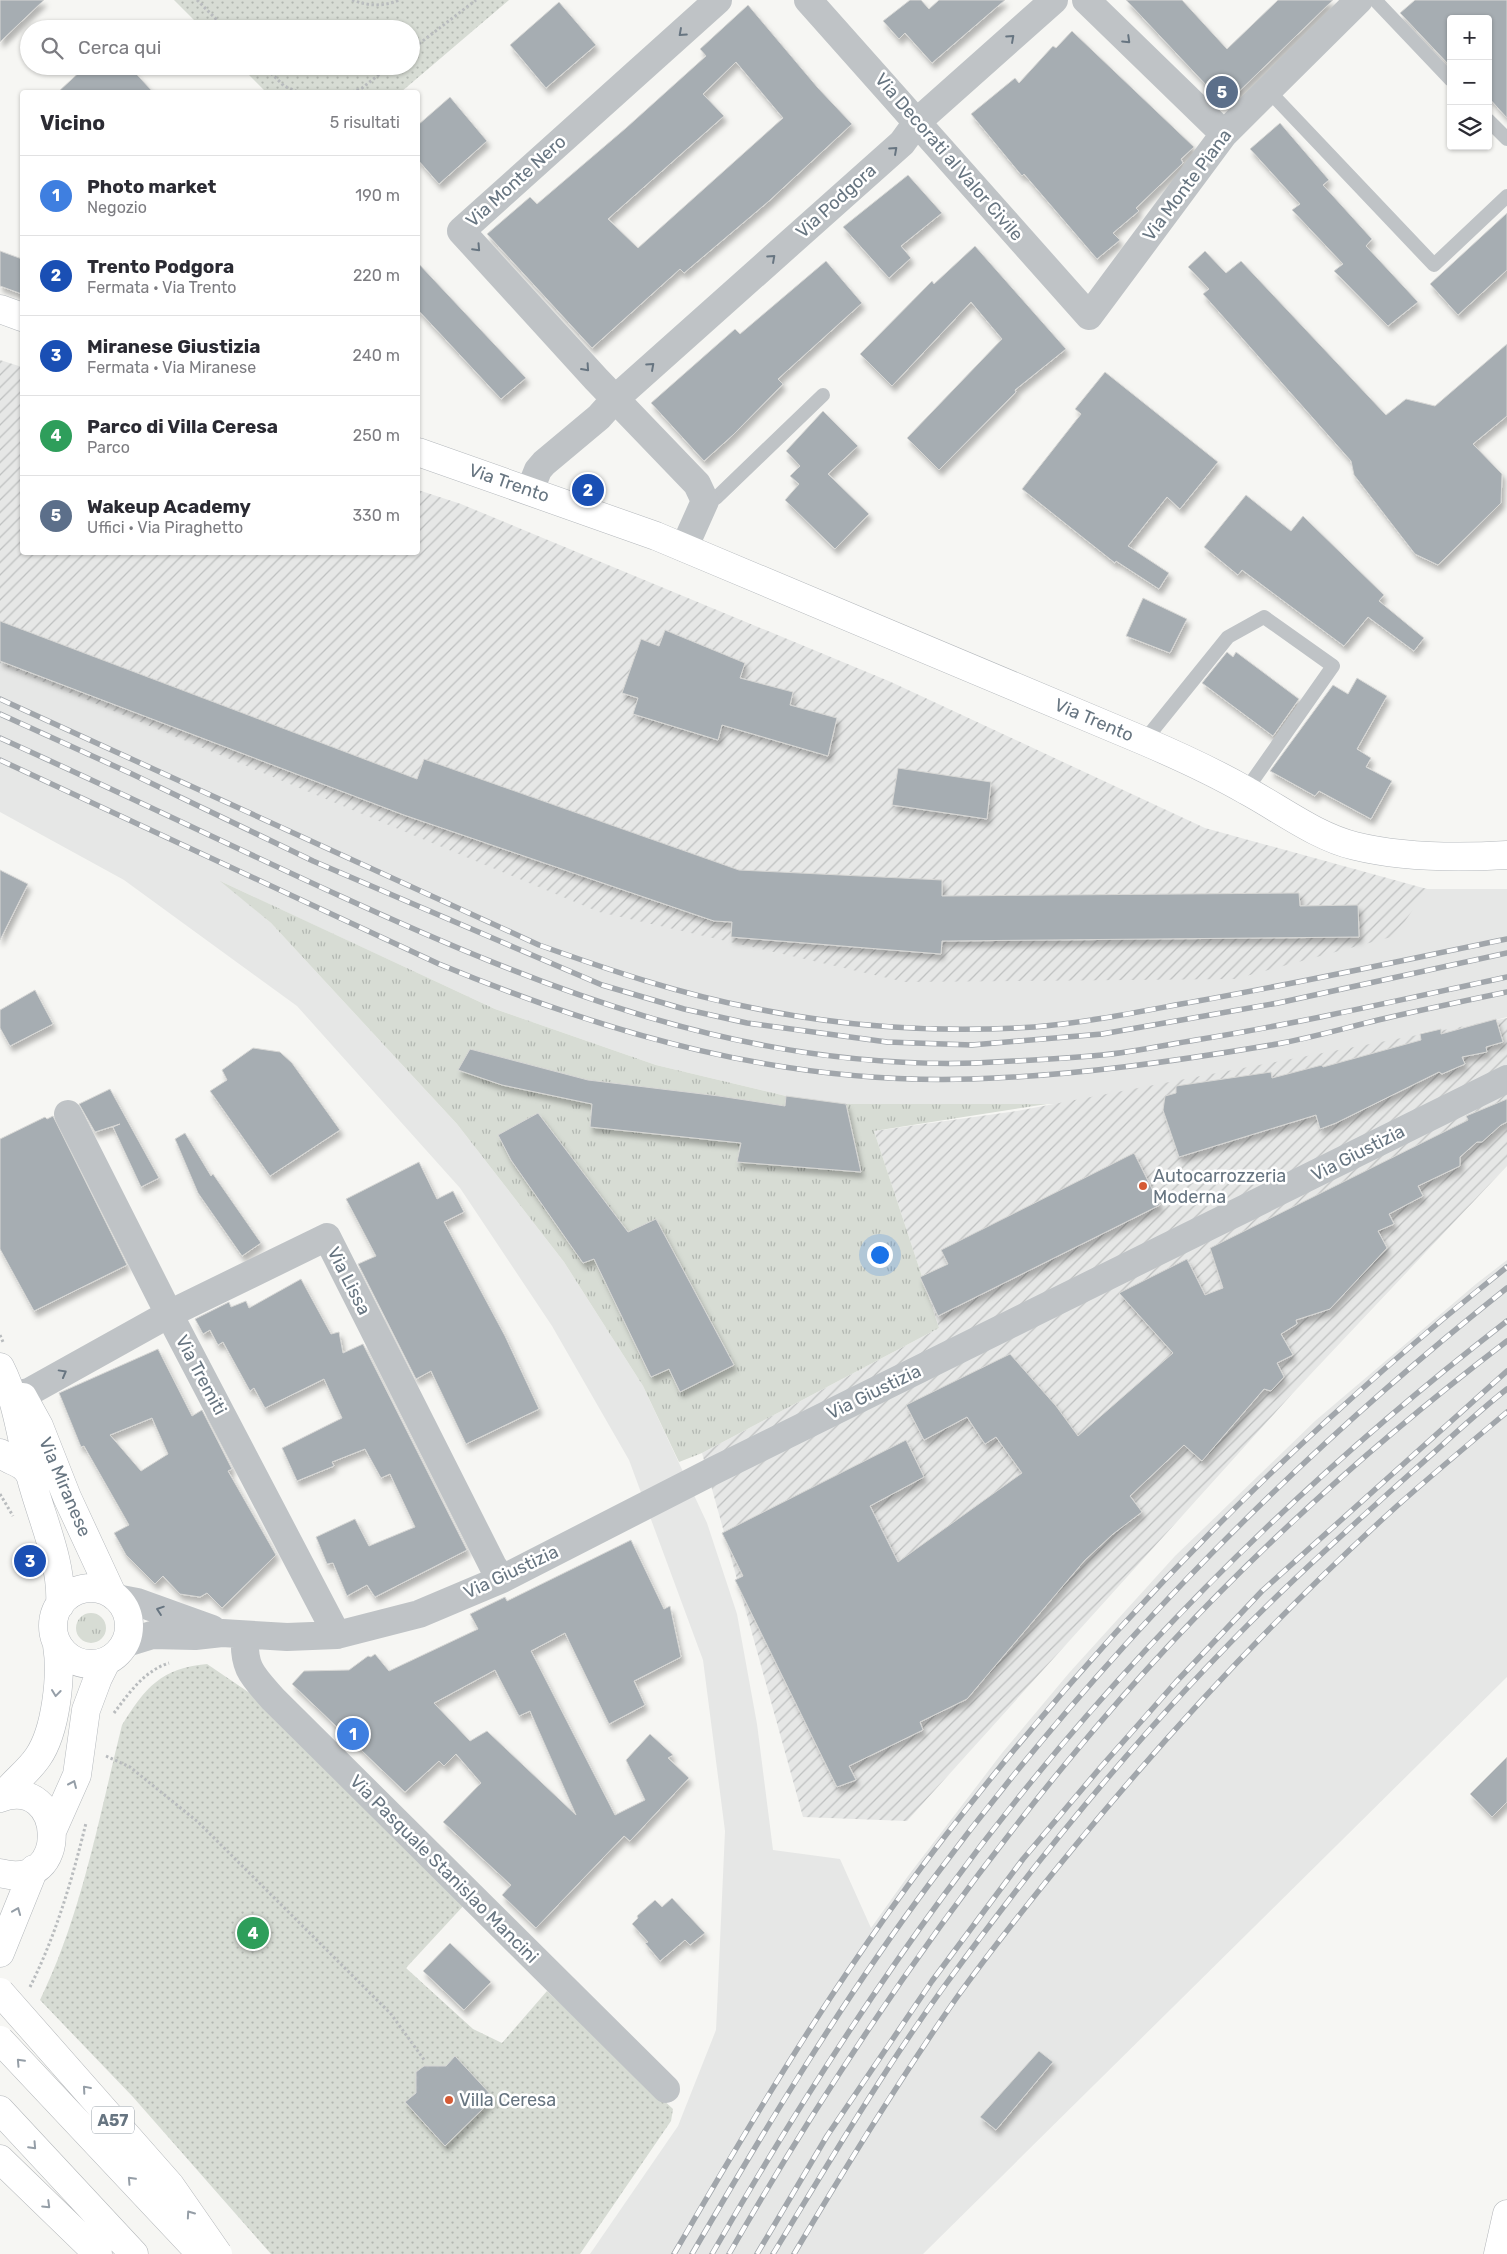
<!DOCTYPE html>
<html lang="it">
<head>
<meta charset="utf-8">
<style>
	body { margin:0; font-family:Rubik,sans-serif; background:#f2f2f3; color:#2b2b33 }
	.controls { position:absolute; right:15px; top:15px; display:grid; overflow:hidden; border-radius:5px; box-shadow:0 1px 4px #0004 }
	.controls button { width:45px; height:45px; display:grid; place-items:center; padding:0; border:0; border-bottom:1px solid #e1e1e2; background:#fff; color:#2b2b33; font:25px sans-serif }
	.you { position:absolute; left:879px; top:1254px; width:18px; height:18px; margin:-12px; border:4px solid #fff; border-radius:50%; background:#1a73e8; box-shadow:0 0 0 8px #1a73e833 }
	.badge { display:grid; place-items:center; width:32px; height:32px; border-radius:50%; background:#1a73e8; color:#fff; font-size:16px; font-weight:700 }
	.pin { position:absolute; translate:-50% -50%; border:2px solid #fff; box-shadow:0 1px 5px #0006 }
	.list { margin:0; padding:0; list-style:none }
	h2 { display:flex; justify-content:space-between; align-items:center; height:65px; margin:0; padding:0 20px; font-size:21px }
	h2 small { font-size:16px; font-weight:400; color:#7c7c81 }
	.list li { display:grid; grid-template-columns:32px 1fr auto; gap:15px; align-items:center; box-sizing:border-box; height:80px; padding:0 20px; border-top:1px solid #e1e1e2 }
	.list b { display:block; font-size:19px; white-space:nowrap }
	.list p { margin:0; font-size:16px; white-space:nowrap; color:#7c7c81 }
	.list em { font-size:16px; font-style:normal; color:#7c7c81 }
	.icon { flex:none; width:28px; height:28px; fill:none; stroke:currentColor; stroke-width:2; stroke-linecap:round; stroke-linejoin:round }
	.map { position:relative; flex:none; width:1507px; height:2254px; overflow:hidden }
	.search { position:absolute; background:#fff; box-shadow:0 1px 4px #0004; left:20px; top:20px; width:400px; height:55px; display:flex; align-items:center; gap:12px; box-sizing:border-box; padding:0 18px; border-radius:28px; color:#7c7c81; font-size:19px }
	.panel { position:absolute; background:#fff; box-shadow:0 1px 4px #0004; left:20px; top:90px; width:400px; height:465px; border-radius:5px }
	.map>svg:first-child { display:block }
	.built { fill:#e6e7e6 }
	.industrial { fill:url(#industrial-furrows) }
	.grass { fill:url(#grass-tufts) }
	.park { fill:url(#park-dots) }
	.building { fill:#a6adb2; stroke:#d7d7d5; fill-rule:evenodd; filter:url(#shadow) }
	.lines { fill:none; stroke-linecap:round; stroke-linejoin:round }
	.secondary-casing { stroke:#b4b8bc; stroke-width:29 }
	.highway-casing { stroke:#b4b7ba; stroke-width:29 }
	.path { stroke:#b9bcbe; stroke-width:3; stroke-dasharray:2.5 2.5; stroke-linecap:butt }
	.lane { stroke:#bfc3c6; stroke-width:14 }
	.street { stroke:#bfc3c6; stroke-width:28 }
	.secondary { stroke:#fff; stroke-width:28 }
	.highway { stroke:#fff; stroke-width:28 }
	.rail-casing { stroke:#a1a6ab; stroke-width:5.5 }
	.rail { stroke:#fff; stroke-width:4; stroke-dasharray:11; stroke-linecap:butt }
	.highway-bridge-casing { stroke:#b4b7ba; stroke-width:29; stroke-linecap:butt }
	.highway-bridge { stroke:#fff; stroke-width:28 }
	.oneway { stroke:#677581 }
	.oneway2 { stroke:#959ea7 }
	.poi-dot { fill:#d55a34; stroke:#fff; stroke-width:2 }
	.labels { text-anchor:middle; stroke-width:5; stroke-linejoin:round; paint-order:stroke }
	.shield { fill:#fff; stroke:#959ea7; stroke-width:1 }
	.shield-label { font-size:16px; font-weight:bold; fill:#677581 }
	.street-label { font-size:18px; fill:#677581; stroke:#fff }
	.poi-label { font-size:18px; fill:#677581; stroke:#fff; text-anchor:start }
</style>
</head>
<body>
<div class="map">
<svg width="1507" height="2254" viewBox="0 0 1507 2254">
	<defs>
		<pattern id="industrial-furrows" width="10" height="10" patternUnits="userSpaceOnUse" patternTransform="scale(1.25)"><rect width="10" height="10" fill="#e6e7e6"/><path d="M-1 1l2-2M0 10L10 0M9 11l2-2" fill="none" stroke="#bec0c0"/></pattern>
		<pattern id="grass-tufts" width="24" height="20" patternUnits="userSpaceOnUse" patternTransform="scale(1.25)"><rect width="24" height="20" fill="#d7dcd4"/><path d="M3 7l-1-3M5 7V3M7 7l1-3M15 17l-1-3M17 17v-4M19 17l1-3" fill="none" stroke="#b2b7b1"/></pattern>
		<pattern id="park-dots" width="8" height="8" patternUnits="userSpaceOnUse" patternTransform="scale(1.25)"><rect width="8" height="8" fill="#d7dcd4"/><path d="M2 2h.1M6 6h.1" fill="none" stroke="#b2b7b1" stroke-width="1.8" stroke-linecap="round"/></pattern>
		<filter id="shadow"><feDropShadow dx="3" dy="5.5" stdDeviation="2.5" flood-color="#0004"/></filter>
	</defs>
	<rect width="100%" height="100%" fill="#f6f6f3"/>
	<path class="built" d="M0 601 1427 889H1507V1017L1441 1034 1440 1029 1420 1033 1421 1040 1069 1104 929 1105 846 1104 786 1096 656 1065 495 1009 222 882 271 923 457 1124 564 1262 643 1386 707 1523 737 1614 757 1724 773 1850 840 1859 871 1928 908 1876 1002 1753 1069 1673 1175 1556 1315 1421 1476 1284 1507 1260V1677L923 2254H590L678 2126 716 2030 725 1831 703 1660 629 1460 552 1326 460 1188 297 1006 124 880 0 812Z"/>
	<path class="industrial" d="M0 360 22 367V552H418V490L461 504 891 682 1205 828 1427 889 1395 936 1235 979 905 982 599 912 0 664Z
		M1507 1018V1166L1292 1394 907 1821 803 1817 702 1453 939 1328 874 1131 1017 1111Z"/>
	<path class="grass" d="M220 881 495 1009 656 1065 786 1096 846 1104H1047L874 1131 939 1328 702 1453 679 1462 643 1386 564 1262 457 1124 271 923Z
		M76 1628a15 15 0 1 1 30 0a15 15 0 1 1-30 0Z"/>
	<path class="park" d="M174 0H509L401 92H266L240 66H411V29H203Z
		M207 1664 263 1702 466 1903 406 1968 473 2029 502 2043 547 1991 673 2109 671 2121 580 2254H271L133 2097 40 2000C82 1914 99 1817 122 1725 145 1688 161 1668 207 1664Z"/>
	<path class="building" d="M0 0H44L0 42Z
		M910 0H921L929 9 939 0H1005L932 63 905 33 899 39 883 21Z
		M1126 0H1182L1227 49 1278 0H1333L1225 105Z
		M1415 0H1507V118L1488 97V19H1451V67L1400 13Z
		M559 2 596 45 546 88 510 45Z
		M748 5 818 88 852 124 769 201 684 273 680 269 592 348 487 234 530 197 537 204 626 128 706 56 700 49ZM736 62 783 118 638 248 608 219 724 116 703 94Z
		M1072 31 1194 147 1181 159 1183 163 1136 208 1139 211 1113 233 1120 240 1097 259 1024 174 1022 176 971 114 1015 78 1019 83 1053 46 1056 48Z
		M86 66H129L153 92H58Z
		M450 97 487 141 439 184 418 160V125Z
		M1280 123 1329 180 1323 185 1372 239 1366 246 1418 302 1388 326 1334 271 1343 264 1292 210 1300 204 1250 149Z
		M908 175 942 213 901 246 911 258 889 278 843 227Z
		M1507 213V270L1458 315 1430 284Z
		M975 246 1066 349 1015 390 1016 392 939 470 907 438 1002 339 971 302 892 386 860 354 932 281 934 284Z
		M0 251 22 259V294L0 286Z
		M1205 251 1226 273 1241 261 1386 415 1406 399 1435 406 1507 344V416L1473 444 1502 474 1501 503 1438 565 1415 554 1354 475 1351 461 1203 294 1209 289 1188 267Z
		M826 261 862 303 778 379 783 384 734 434 704 461 651 403 735 329 740 334Z
		M418 263 526 378 501 399 418 310Z
		M1105 372 1218 462 1180 509 1167 497 1128 546 1169 573 1159 589 1116 561 1115 563 1022 489 1081 414 1075 409Z
		M823 411 858 446 828 474 869 514 835 549 785 500 799 484 790 476 800 466 786 451Z
		M1246 495 1291 531 1303 516 1384 595 1379 601 1424 638 1414 651 1368 617 1344 646 1242 570 1238 575 1204 547Z
		M1143 598 1187 619 1170 653 1126 636Z
		M0 621 417 779 424 759 739 870 942 880V896L1299 893 1300 906 1358 905 1359 937 942 941 941 954 731 937 732 922 714 921 404 815 0 661Z
		M665 630 745 663 740 678 793 692 790 705 837 718 828 756 722 725 718 740 633 714 638 698 622 693 641 639 659 646Z
		M1227 652 1233 657 1236 652 1299 699 1273 736 1202 683Z
		M1357 678 1387 696 1357 749 1371 758 1366 767 1392 781 1371 819 1319 791 1315 796 1270 771 1333 685 1348 694Z
		M898 768 991 782 987 819 892 805Z
		M0 870 28 884 0 940Z
		M35 990 53 1024 10 1046 0 1028V1010Z
		M1496 1019 1503 1042 1486 1047 1487 1052 1462 1057 1465 1064 1442 1074 1439 1072 1336 1123 1320 1129 1316 1115 1179 1157 1163 1110 1165 1096 1176 1093V1086L1271 1072 1272 1078 1322 1065 1323 1067 1421 1040 1420 1034 1441 1029V1034Z
		M253 1048 280 1052 292 1063 340 1130 270 1176 210 1091 227 1080 222 1070Z
		M470 1049 588 1080 719 1096 785 1106 786 1096 846 1104 861 1172 737 1162 741 1143 590 1127 592 1104 502 1085 458 1070Z
		M110 1089 159 1178 141 1187 113 1127 120 1124 95 1132 79 1104Z
		M1507 1099V1122L1501 1125 1482 1142H1477L1460 1157V1166L1418 1186 1423 1196 1389 1214 1394 1224 1378 1231 1387 1248 1330 1309 1296 1320 1297 1324 1281 1334 1293 1355 1277 1363 1284 1377 1271 1391 1264 1389 1202 1461 1184 1445 1130 1496 1142 1512 1113 1534 1085 1560 967 1699 920 1722 923 1730 849 1766 856 1780 837 1787 735 1580 743 1576 722 1533 906 1440 924 1477 870 1506 898 1562 1022 1473 996 1437 985 1444 967 1417 924 1440 906 1405 1010 1354 1056 1406 1078 1436 1173 1353 1119 1293 1187 1259 1205 1295 1223 1288 1210 1248 1468 1120 1466 1116Z
		M538 1113 628 1232 656 1219 734 1365 680 1392 669 1369 651 1377 594 1259 583 1263 511 1160 498 1135Z
		M53 1116 127 1265 34 1311 0 1249V1139L45 1117 47 1119Z
		M185 1133 211 1176 213 1174 261 1243 242 1256 198 1193 175 1139Z
		M1134 1153 1160 1205 938 1316 920 1277 948 1264 941 1250Z
		M419 1162 437 1199 453 1191 464 1212 444 1222 505 1336 539 1409 466 1444 431 1371 416 1379 358 1264 376 1256 346 1199Z
		M301 1279 331 1334 339 1332 343 1353 363 1344 467 1550 375 1597 367 1585 347 1596 333 1563 327 1564 316 1537 355 1519 369 1546 415 1527 390 1474 381 1478 365 1449 332 1462 334 1466 297 1481 282 1448 342 1418 324 1379 265 1408 254 1388 250 1391 223 1342 218 1345 210 1330 203 1334 195 1319 229 1302 231 1307 246 1301 249 1308Z
		M158 1349 192 1416 202 1410 232 1469 228 1471 276 1555 222 1608 207 1593 200 1597 180 1594 163 1576 155 1584 126 1555 114 1533 129 1525 84 1446 81 1447 59 1393ZM152 1418 168 1454 141 1471 110 1435Z
		M631 1540 664 1609 670 1606 681 1657 634 1681 645 1705 609 1724 565 1633 531 1651 615 1815 645 1800 626 1760 650 1734 673 1755 668 1758 689 1778 630 1841 624 1836 536 1928 502 1895 511 1885 443 1822 481 1783 456 1754 444 1766 439 1761 405 1792 292 1684 304 1671 349 1670 368 1656 371 1657 375 1654 389 1671 478 1629 470 1614 505 1597 507 1601ZM495 1670 519 1716 530 1711 576 1815 487 1731 470 1741 434 1703Z
		M1507 1757V1802L1492 1817 1470 1794Z
		M672 1898 705 1933 690 1945 685 1940 660 1961 645 1943 648 1942 632 1924 638 1918 637 1916 655 1900 662 1907Z
		M450 1943 491 1982 464 2010 423 1971Z
		M1039 2051 1053 2062 996 2130 980 2117Z
		M455 2056 494 2098 445 2146 405 2102 416 2093V2072L424 2066H446Z"/>
	<g class="lines">
		<g class="secondary-casing">
			<path id="secondary" d="M0 309 22 317
				M418 452 656 536 1144 741C1179 756 1214 772 1247 791 1282 810 1317 837 1355 846 1404 858 1457 858 1507 855
				M0 1367C17 1400 21 1437 30 1474 40 1515 63 1562 60 1605
				M23 1397 39 1426 67 1497 112 1594
				M0 1453C11 1463 23 1461 30 1475
				M53 1626a38 38 0 1 1 76 0a38 38 0 1 1-76 0Z
				M2 1797C13 1782 28 1772 38 1757 56 1731 62 1675 57 1645
				M0 1798C66 1774 72 1893 0 1873
				M53 1829 77 1775 86 1710 98 1678 106 1662
				M0 1953 34 1869"/>
		</g>
		<g class="highway-casing">
			<path id="highway" d="M0 2110 134 2254
				M0 2159 98 2254
				M1498 2254 1507 2214"/>
		</g>
		<path class="path" d="M197 0 226 29
			M352 0C368 6 383 7 399 0
			M411 50 476 0
			M264 66 284 86 298 92
			M352 92 362 88 390 66
			M0 1335 3 1342
			M0 1494 13 1516
			M114 1713C129 1693 144 1671 169 1663
			M106 1756 130 1767 198 1822 391 2014 425 2061
			M30 1987C56 1935 72 1880 86 1823"/>
		<path class="lane" d="M1375 0 1451 80
			M1268 90 1434 265 1507 196
			M1488 120 1507 139
			M705 501 716 498 823 395
			M1144 741 1228 637 1264 617 1333 666 1246 790"/>
		<path class="street" d="M808 0 1089 316 1224 134 1359 0
			M1086 0 1224 134
			M530 490 538 470 544 463 599 417 615 399 902 143 918 121 1054 0
			M684 548 705 501 697 484 596 379 461 231 718 0
			M68 1114 169 1314 337 1635
			M20 1394 29 1392 169 1314 327 1237 493 1566 502 1579
			M116 1598 137 1602 212 1629
			M245 1636C243 1669 253 1676 273 1699L666 2089
			M126 1643 152 1635 195 1636 222 1633 287 1637 337 1635 419 1614 502 1579 715 1470 1507 1079"/>
		<use href="#secondary" class="secondary"/>
		<use href="#highway" class="highway"/>
		<g class="rail-casing">
			<path id="rail" d="M0 699 539 945C609 970 680 994 753 1008 844 1027 941 1033 1034 1027 1083 1023 1133 1013 1181 1004 1290 985 1399 961 1507 939
				M0 714 132 774 313 861 602 985 684 1009 747 1023 887 1042 972 1045 1102 1034 1278 1003 1507 953
				M0 738C113 789 225 843 338 895 544 989 744 1070 976 1063 1018 1061 1060 1059 1102 1055 1134 1052 1165 1045 1196 1040 1301 1023 1404 999 1507 977
				M0 760 439 964C610 1035 785 1085 972 1079 1074 1076 1176 1061 1277 1044 1311 1038 1345 1028 1378 1020 1421 1010 1464 1001 1507 992
				M674 2254C762 2102 854 1950 964 1812 1123 1610 1305 1427 1507 1267
				M692 2254C766 2127 842 2001 930 1883 1096 1659 1289 1461 1507 1288
				M712 2254C783 2131 860 2009 944 1895 1102 1678 1295 1485 1507 1321
				M729 2254C831 2077 946 1907 1077 1750 1202 1599 1351 1460 1507 1341
				M757 2254 827 2136 932 1981 1023 1859 1100 1768 1176 1682 1262 1591 1507 1371
				M773 2254C828 2164 881 2074 943 1988 1042 1852 1153 1717 1273 1600 1318 1556 1365 1514 1412 1472 1444 1444 1474 1415 1507 1389
				M794 2254C845 2168 898 2082 955 2000 993 1947 1034 1896 1075 1846 1174 1726 1281 1611 1397 1506 1433 1474 1470 1443 1507 1412"/>
		</g>
		<use href="#rail" class="rail"/>
		<g class="highway-bridge-casing">
			<path id="highway-bridge" d="M0 1992 170 2185 218 2254
				M0 2040 201 2254"/>
		</g>
		<use href="#highway-bridge" class="highway-bridge"/>
	</g>
	<defs><path id="oneway-chevron" d="M-2-3.5L2.5 0L-2 3.5" fill="none" stroke-width="1.6" stroke-linecap="round" stroke-linejoin="round" transform="scale(1.25)"/></defs>
	<g class="oneway">
		<use href="#oneway-chevron" transform="translate(682 33) rotate(138)"/>
		<use href="#oneway-chevron" transform="translate(1011 38) rotate(-42)"/>
		<use href="#oneway-chevron" transform="translate(1127 40) rotate(44)"/>
		<use href="#oneway-chevron" transform="translate(894 150) rotate(-42)"/>
		<use href="#oneway-chevron" transform="translate(477 248) rotate(47)"/>
		<use href="#oneway-chevron" transform="translate(772 258) rotate(-42)"/>
		<use href="#oneway-chevron" transform="translate(651 366) rotate(-42)"/>
		<use href="#oneway-chevron" transform="translate(586 368) rotate(48)"/>
		<use href="#oneway-chevron" transform="translate(63 1373) rotate(-29)"/>
		<use href="#oneway-chevron" transform="translate(160 1610) rotate(-161)"/>
	</g>
	<g class="oneway2">
		<use href="#oneway-chevron" transform="translate(56 1693) rotate(97)"/>
		<use href="#oneway-chevron" transform="translate(73 1784) rotate(-66)"/>
		<use href="#oneway-chevron" transform="translate(17 1911) rotate(-68)"/>
		<use href="#oneway-chevron" transform="translate(20 2062) rotate(-133)"/>
		<use href="#oneway-chevron" transform="translate(86 2089) rotate(-131)"/>
		<use href="#oneway-chevron" transform="translate(33 2146) rotate(47)"/>
		<use href="#oneway-chevron" transform="translate(131 2180) rotate(-133)"/>
		<use href="#oneway-chevron" transform="translate(47 2205) rotate(44)"/>
		<use href="#oneway-chevron" transform="translate(190 2214) rotate(-125)"/>
	</g>
	<g class="poi-dot">
		<circle cx="1143" cy="1186" r="5"/>
		<circle cx="449" cy="2100" r="5"/>
	</g>
	<g class="labels">
		<rect class="shield" x="92" y="2106.5" width="42" height="27" rx="4"/>
		<g class="shield-label">
			<text x="113" y="2126">A57</text>
		</g>
		<g class="street-label">
			<text transform="translate(949 157) rotate(49)" y="6">Via Decorati al Valor Civile</text>
			<text transform="translate(516 181) rotate(-42)" y="6">Via Monte Nero</text>
			<text transform="translate(1187 185) rotate(-53)" y="6">Via Monte Piana</text>
			<text transform="translate(836 201) rotate(-42)" y="6">Via Podgora</text>
			<text transform="translate(509 483) rotate(19)" y="6">Via Trento</text>
			<text transform="translate(1094 720) rotate(23)" y="6">Via Trento</text>
			<text transform="translate(1358 1153) rotate(-27)" y="6">Via Giustizia</text>
			<text transform="translate(349 1281) rotate(63)" y="6">Via Lissa</text>
			<text transform="translate(201 1375) rotate(62)" y="6">Via Tremiti</text>
			<text transform="translate(874 1392) rotate(-26)" y="6">Via Giustizia</text>
			<text transform="translate(65 1487) rotate(67)" y="6">Via Miranese</text>
			<text transform="translate(511 1572) rotate(-25)" y="6">Via Giustizia</text>
			<text transform="translate(444 1869) rotate(45)" y="6">Via Pasquale Stanislao Mancini</text>
		</g>
		<g class="poi-label">
			<text x="1153" y="1182">Autocarrozzeria<tspan x="1153" dy="21">Moderna</tspan></text>
			<text x="459" y="2106">Villa Ceresa</text>
		</g>
	</g>
</svg>
<div class="controls">
<button>+</button>
<button>−</button>
<button><svg class="icon" aria-label="layers" viewBox="0 0 24 24"><path d="M12 4l9 5-9 5-9-5zM3 14l9 5 9-5"/></svg></button>
</div>
<div class="you"></div>
<div class="pin badge" style="left:353px;top:1734px;background:#3f7fe0">1</div>
<div class="pin badge" style="left:588px;top:490px;background:#1a4fb4">2</div>
<div class="pin badge" style="left:30px;top:1561px;background:#1a4fb4">3</div>
<div class="pin badge" style="left:253px;top:1933px;background:#2e9e5b">4</div>
<div class="pin badge" style="left:1222px;top:92px;background:#5c6f8a">5</div>
<div class="search"><svg class="icon" aria-label="search" viewBox="0 0 24 24"><circle cx="10" cy="10" r="6"/><path d="M15 15l6 6"/></svg>Cerca qui</div>
<section class="panel">
<h2>Vicino<small>5 risultati</small></h2>
<ul class="list">
<li><span class="badge" style="background:#3f7fe0">1</span><div><b>Photo market</b><p>Negozio</p></div><em>190 m</em></li>
<li><span class="badge" style="background:#1a4fb4">2</span><div><b>Trento Podgora</b><p>Fermata · Via Trento</p></div><em>220 m</em></li>
<li><span class="badge" style="background:#1a4fb4">3</span><div><b>Miranese Giustizia</b><p>Fermata · Via Miranese</p></div><em>240 m</em></li>
<li><span class="badge" style="background:#2e9e5b">4</span><div><b>Parco di Villa Ceresa</b><p>Parco</p></div><em>250 m</em></li>
<li><span class="badge" style="background:#5c6f8a">5</span><div><b>Wakeup Academy</b><p>Uffici · Via Piraghetto</p></div><em>330 m</em></li>
</ul>
</section>
</div>
</body>
</html>
